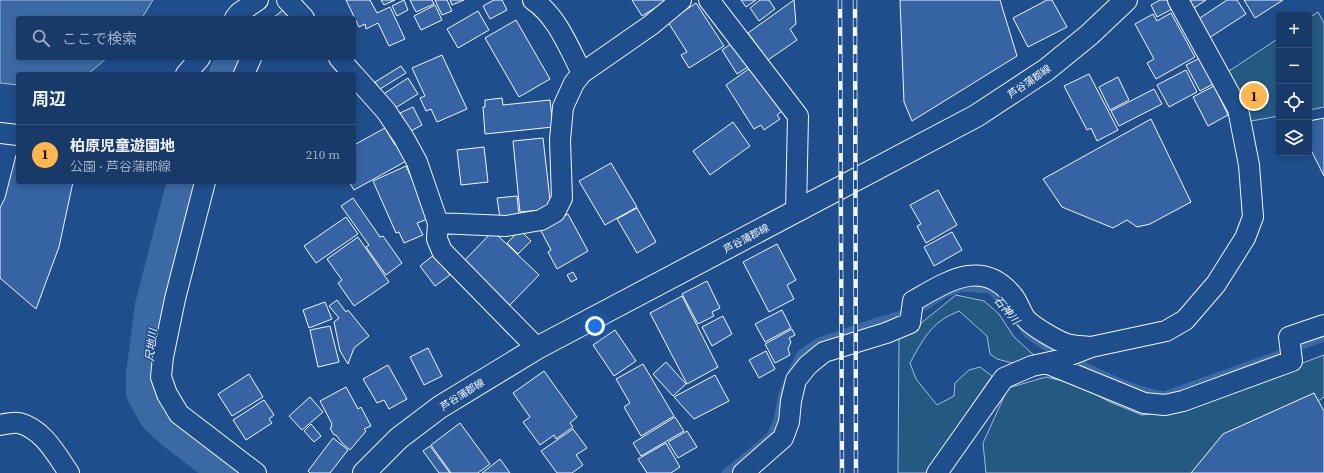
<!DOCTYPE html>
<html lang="ja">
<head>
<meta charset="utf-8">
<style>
	body { margin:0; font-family:"Source Serif 4","Noto Sans JP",serif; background:#20416f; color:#f1f3f6 }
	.controls { position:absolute; right:12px; top:12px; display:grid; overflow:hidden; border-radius:4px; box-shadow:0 2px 6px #0003 }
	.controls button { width:36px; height:36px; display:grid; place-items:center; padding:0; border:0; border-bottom:1px solid #36547d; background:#173a69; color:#f1f3f6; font:20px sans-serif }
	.you { position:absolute; left:595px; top:326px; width:14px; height:14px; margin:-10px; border:3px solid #fff; border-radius:50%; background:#1a73e8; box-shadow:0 0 0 6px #1a73e833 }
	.badge { display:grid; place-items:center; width:26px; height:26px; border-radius:50%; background:#ffb74d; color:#111; font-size:13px; font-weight:700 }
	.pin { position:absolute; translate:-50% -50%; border:2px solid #fff; box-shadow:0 1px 4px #0006 }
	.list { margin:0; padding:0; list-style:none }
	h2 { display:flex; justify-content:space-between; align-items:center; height:52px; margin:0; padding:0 16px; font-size:17px }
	h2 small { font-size:13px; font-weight:400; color:#9eadc0 }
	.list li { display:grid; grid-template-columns:26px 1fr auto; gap:12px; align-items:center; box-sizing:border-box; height:60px; padding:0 16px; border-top:1px solid #36547d }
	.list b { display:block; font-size:15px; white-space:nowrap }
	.list p { margin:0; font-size:13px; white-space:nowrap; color:#9eadc0 }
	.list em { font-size:13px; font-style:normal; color:#9eadc0 }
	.icon { flex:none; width:22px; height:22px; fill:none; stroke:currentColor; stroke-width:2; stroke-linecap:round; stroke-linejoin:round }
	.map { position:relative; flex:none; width:1324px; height:473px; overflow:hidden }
	.search { position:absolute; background:#173a69; box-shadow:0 2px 6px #0003; left:16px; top:16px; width:340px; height:44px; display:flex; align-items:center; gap:10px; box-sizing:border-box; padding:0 14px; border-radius:4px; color:#9eadc0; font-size:15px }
	.panel { position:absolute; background:#173a69; box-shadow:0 2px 6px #0003; left:16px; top:72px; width:340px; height:112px; border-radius:4px }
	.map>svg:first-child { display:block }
	.green { fill:#245a82; stroke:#a8bbd7 }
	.water { fill:#3b69a3; stroke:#a8bbd7 }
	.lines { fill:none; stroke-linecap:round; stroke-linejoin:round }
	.stream { stroke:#3b69a3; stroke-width:7 }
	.river { stroke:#3b69a3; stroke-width:40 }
	.building { fill:#3563a3; stroke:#f2f6ff }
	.minor-casing { stroke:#f2f6ff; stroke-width:22 }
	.secondary-casing { stroke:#f2f6ff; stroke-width:24 }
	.minor { stroke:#1f4e8c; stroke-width:20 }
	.secondary { stroke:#1f4e8c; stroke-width:22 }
	.rail-casing { stroke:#f2f6ff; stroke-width:4.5 }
	.rail { stroke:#1f4e8c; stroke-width:3; stroke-dasharray:9; stroke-linecap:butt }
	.labels { text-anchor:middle; stroke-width:3; stroke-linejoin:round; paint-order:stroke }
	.street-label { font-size:10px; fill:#f2f6ff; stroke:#1f4e8c }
	.water-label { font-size:11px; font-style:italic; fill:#f2f6ff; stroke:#1f4e8c }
</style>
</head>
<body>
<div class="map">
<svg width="1324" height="473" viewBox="0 0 1324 473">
	<rect width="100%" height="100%" fill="#1f4e8c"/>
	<path class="green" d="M1318 12 1324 23V107L1309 110V18Z
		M1279 38V116L1240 123 1220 77Z
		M956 295 984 301 999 314 1014 337 1037 358 1016 364 997 359 990 354 987 336 959 311C953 314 947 316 942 320 928 329 918 348 910 363L916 379 937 405 954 396 955 383 969 370 980 367 992 376 926 473H898L899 337 920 324Z
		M1324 355V397L1251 444 1220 473H986L983 443 1008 388 1046 377 1075 384 1110 402 1142 415 1174 411Z"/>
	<path class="water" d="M0 0H153L142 18H18V58H107L88 74H18V85L0 83Z"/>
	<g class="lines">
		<path class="stream" d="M1071 359C1101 373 1131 390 1164 395L1324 338
			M791 373 800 354 819 341 877 321 925 307 945 294 962 288 990 290 1001 302 1028 335 1044 346 1062 354
			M725 473 770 436 777 420 782 394 787 383"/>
		<path class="river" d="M229 74 237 58
			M187 182 155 306 146 374V392L158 414 174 429 231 473"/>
	</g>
	<path class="building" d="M346 0H370L377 13 390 7 405 39 389 46 378 23 366 29 365 24 359 27Z
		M381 0H395L384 5Z
		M404 0 408 10 397 16 392 6Z
		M410 0H432L434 4 416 12Z
		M435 0H447L452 11 442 15Z
		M450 0H464L452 5Z
		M494 0H502L507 10 490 19 483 6Z
		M632 0H668L642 16Z
		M741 0H756L746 7Z
		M760 0H769L775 9 759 21 750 8Z
		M794 0 796 24 790 29 797 40 768 60 748 33Z
		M900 0H1000L1017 56 912 121 904 102Z
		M1047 0H1052L1067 27 1028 47 1013 18Z
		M1160 0H1167L1172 9 1157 17 1151 5Z
		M1188 0H1206L1194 8Z
		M1227 0H1237L1246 14 1209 38 1197 20Z
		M1244 0H1283L1255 18Z
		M696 3 724 46 689 68 681 55 687 52 668 22Z
		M435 5 442 20 421 30 414 16Z
		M284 9 291 18H273Z
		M478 11 489 30 458 48 447 29Z
		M1171 13 1195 57 1156 79 1147 63 1154 59 1135 24 1153 14 1157 21Z
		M516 20 550 79 519 97 485 38Z
		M735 41 751 65 737 74 722 50Z
		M442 55 467 109 437 122 431 109 426 111 420 98 425 96 412 68Z
		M1200 58 1213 84 1200 91 1186 65Z
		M401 66 406 73 380 89 375 82Z
		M753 66 782 111 777 115 780 119 764 130 761 125 754 129 726 85Z
		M1186 70 1197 92 1169 107 1157 85Z
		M1089 74 1118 130 1097 141 1091 128 1087 130 1064 86Z
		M1118 77 1129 100 1110 110 1099 87Z
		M408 78 418 94 392 110 382 95Z
		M1214 86 1228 115 1208 126 1193 97Z
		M1154 89 1162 104 1119 126 1111 111Z
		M502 98 503 105 550 100 553 127 485 134 483 107H485V100Z
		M413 107 422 125 409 132 400 113Z
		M1324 118V176L1309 146V121Z
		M1151 119 1191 202 1150 224 1137 227 1127 220 1113 228 1062 207 1043 179Z
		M733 122 750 146 710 175 693 151Z
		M385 128 395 145 399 143 408 160 354 190 349 182H354V145Z
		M543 138 551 209 520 212 513 141Z
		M484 147 488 182 461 185 457 150Z
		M16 155H18V182H73L59 247 36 309 0 278V208L5 198Z
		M611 163 637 207 605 225 579 181Z
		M406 166 430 218 417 223 423 235 404 243 399 232 396 233 373 181Z
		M938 190 957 225 926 243 917 226 921 224 910 205Z
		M517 196 519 216 500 218 497 198Z
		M353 198 380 237 383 236 402 263 386 275 366 247 369 245 341 206Z
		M637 208 656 242 637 253 617 219Z
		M568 214 588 251 557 269 548 252 551 250 540 229Z
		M346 217 358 234 316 263 304 246Z
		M520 230 531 241 518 254 507 243Z
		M493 231 539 275 509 306 463 262Z
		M952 232 962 250 934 266 924 247Z
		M358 237 389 282 354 306 338 283 342 280 327 259Z
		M777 244 796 280 787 285 794 299 769 312 743 262Z
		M435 254 450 275 435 286 420 266Z
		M573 272 577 279 571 282 567 275Z
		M707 281 720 308 712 312 714 316 698 324 682 294Z
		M682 296 718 367 687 384 650 313Z
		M337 300 346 312 348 310 369 336 354 348 348 364 340 351 334 322 339 318 329 306Z
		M325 302 332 319 309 328 303 310Z
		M782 310 791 328 765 342 755 324Z
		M723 316 732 334 712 346 702 327Z
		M330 326 339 362 318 367 310 330Z
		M792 329 795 335 789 338 791 342 788 349 790 355 775 363 765 344Z
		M615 330 636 361 614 376 593 345Z
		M428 348 442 376 424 385 410 357Z
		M766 351 775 369 759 378 749 360Z
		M666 362 686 384 673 396 653 374Z
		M643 364 674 416 641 436 624 407 630 403 616 379Z
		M388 365 407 399 389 409 384 400 377 403 363 379Z
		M544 371 577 417 570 423 573 427 556 439 554 435 540 445 523 422 530 417 513 393Z
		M249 374 263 397 232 416 218 394Z
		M715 375 729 401 694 419 674 397Z
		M346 387 358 409 361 407 371 426 364 429 366 431 350 450 343 444 336 435H334L330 428 332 427 331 425 332 424 320 401Z
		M1314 393 1324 411V473H1191L1223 434Z
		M310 397 323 412 302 430 289 416Z
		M264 400 274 415 269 419 272 423 246 440 233 420Z
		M675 417 684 431 641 456 633 443Z
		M460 423 490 464 478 473H451L431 445Z
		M311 424 321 436 314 442 304 431Z
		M573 429 587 448 576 455 583 465 572 473H557L541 451Z
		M687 431 697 447 678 458 668 442Z
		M333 438 348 450 330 473H310L308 471Z
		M666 443 680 467 671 473H647L638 459Z
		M430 446 450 473H439L423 451Z
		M500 459 510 473H482Z"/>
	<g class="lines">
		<g class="minor-casing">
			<path id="minor" d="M287 0 304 18
				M533 0C557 16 569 48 582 73
				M709 0 798 116 796 211
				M235 18 239 13 258 0
				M339 58 353 74
				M186 74 200 58
				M244 74 251 58
				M354 75 386 111 404 138 417 162 438 223 437 239 442 251 537 348
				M0 133 18 135
				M205 182 175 299 163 357 161 377 167 394 179 414 256 473
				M438 223 506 226 541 220 555 212 562 198 560 140 563 107 574 83 582 73 651 25 681 0
				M1046 363 1144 403 1165 405 1183 401 1292 361 1289 337 1324 325
				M0 425C5 424 13 422 19 423 43 429 56 454 69 473
				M743 473 783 438 789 422 791 401 796 380 808 365 824 352 886 333 910 323 913 301C947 282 982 257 1013 296 1019 303 1021 314 1027 320 1034 327 1057 341 1067 344 1074 346 1083 346 1091 347
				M937 473 1004 378 1032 366 1055 361 1076 353 1091 347 1166 331 1185 320 1216 284 1245 238 1253 217 1249 165 1238 109 1178 0"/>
		</g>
		<g class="secondary-casing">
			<path id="secondary" d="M364 473 399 438 440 407 537 348 976 116 1046 70 1089 35 1126 0"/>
		</g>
		<use href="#minor" class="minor"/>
		<use href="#secondary" class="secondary"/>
		<g class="rail-casing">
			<path id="rail" d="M840 0 842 473
				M855 0 856 473"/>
		</g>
		<use href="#rail" class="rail"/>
	</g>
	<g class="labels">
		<g class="street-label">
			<text transform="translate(1029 81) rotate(-35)" y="4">芦谷蒲郡線</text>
			<text transform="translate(746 238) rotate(-28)" y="4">芦谷蒲郡線</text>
			<text transform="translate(462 394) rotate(-32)" y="4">芦谷蒲郡線</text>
		</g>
		<g class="water-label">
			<text transform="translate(1007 310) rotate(50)" y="4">石神川</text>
			<text transform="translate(151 345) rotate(-84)" y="4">尺地川</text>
		</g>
	</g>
</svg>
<div class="controls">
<button>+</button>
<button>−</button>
<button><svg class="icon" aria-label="locate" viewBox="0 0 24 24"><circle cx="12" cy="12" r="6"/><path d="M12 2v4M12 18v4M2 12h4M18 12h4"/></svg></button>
<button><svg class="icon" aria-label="layers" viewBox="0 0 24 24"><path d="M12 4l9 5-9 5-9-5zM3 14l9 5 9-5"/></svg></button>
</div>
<div class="you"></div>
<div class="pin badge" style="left:1254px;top:96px">1</div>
<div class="search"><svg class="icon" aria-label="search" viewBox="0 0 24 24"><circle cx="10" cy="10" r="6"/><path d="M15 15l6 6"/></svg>ここで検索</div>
<section class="panel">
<h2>周辺<small></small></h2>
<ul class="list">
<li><span class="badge">1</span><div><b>柏原児童遊園地</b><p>公園 · 芦谷蒲郡線</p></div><em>210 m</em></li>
</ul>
</section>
</div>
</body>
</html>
